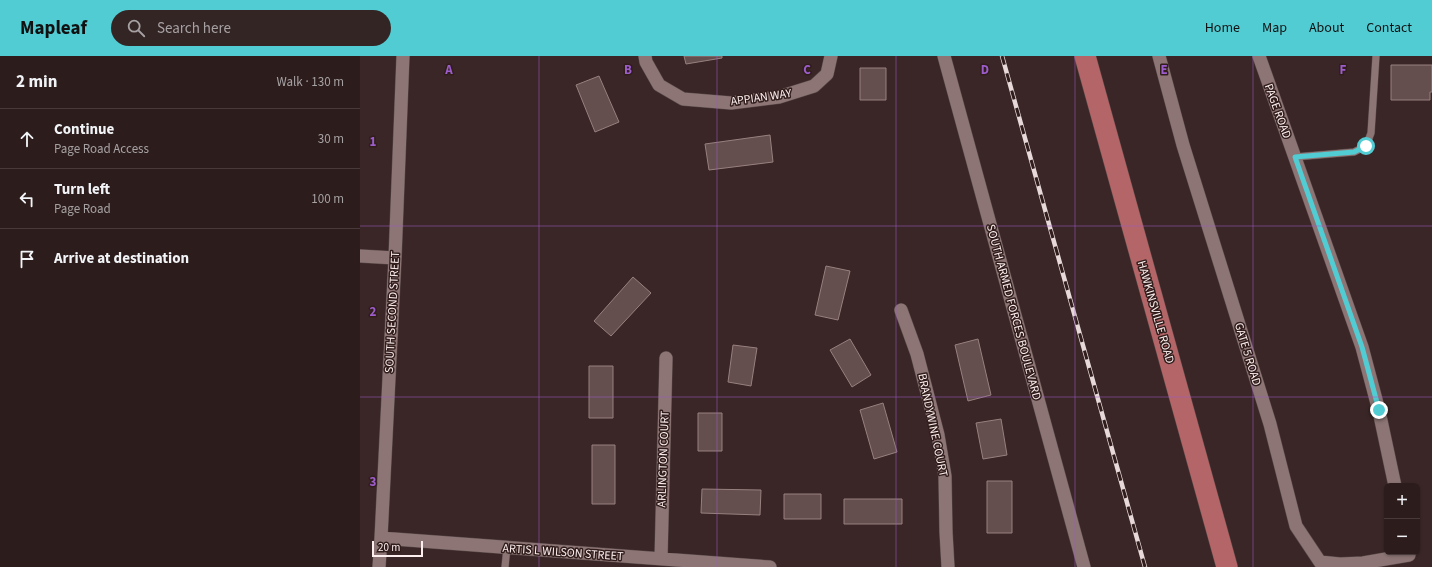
<!DOCTYPE html>
<html lang="en">
<head>
<meta charset="utf-8">
<style>
	body { margin:0; font-family:"Source Sans 3",sans-serif; background:#342525; color:#f1f3f6 }
	.controls { position:absolute; right:12px; bottom:12px; display:grid; overflow:hidden; border-radius:6px; box-shadow:0 1px 3px #0004 }
	.controls button { width:36px; height:36px; display:grid; place-items:center; padding:0; border:0; border-bottom:1px solid #483a3b; background:#2c1c1c; color:#f1f3f6; font:20px sans-serif }
	.scale { position:absolute; left:12px; bottom:10px; width:51px; box-sizing:border-box; padding-left:4px; border:2px solid #fdefef; border-top:0; font-size:11px; line-height:14px; white-space:nowrap; color:#fdefef; -webkit-text-stroke:3px #301d1c; paint-order:stroke }
	.stop { position:absolute; width:12px; height:12px; margin:-9px; border:3px solid #51ccd3; border-radius:50%; background:#fff }
	.stop.end { background:#51ccd3; border-color:#fff; box-shadow:0 1px 4px #0008 }
	.list { margin:0; padding:0; list-style:none }
	h2 { display:flex; justify-content:space-between; align-items:center; height:52px; margin:0; padding:0 16px; font-size:17px }
	h2 small { font-size:13px; font-weight:400; color:#a6a1a3 }
	.list li { display:grid; grid-template-columns:26px 1fr auto; gap:12px; align-items:center; box-sizing:border-box; height:60px; padding:0 16px; border-top:1px solid #483a3b }
	.list b { display:block; font-size:15px; white-space:nowrap }
	.list p { margin:0; font-size:13px; white-space:nowrap; color:#a6a1a3 }
	.list em { font-size:13px; font-style:normal; color:#a6a1a3 }
	.icon { flex:none; width:22px; height:22px; fill:none; stroke:currentColor; stroke-width:2; stroke-linecap:round; stroke-linejoin:round }
	.map { position:relative; flex:none; width:1072px; height:511px; overflow:hidden }
	header { display:flex; align-items:center; gap:24px; box-sizing:border-box; height:56px; padding:0 20px; background:#51ccd3; color:#111 }
	header strong { font-size:19px }
	nav { display:flex; gap:22px; margin-inline-start:auto; font-size:14px }
	.search { width:280px; height:36px; background:#342525; display:flex; align-items:center; gap:10px; box-sizing:border-box; padding:0 14px; border-radius:22px; color:#a6a1a3; font-size:15px }
	main { display:flex }
	aside { flex:1; background:#2c1c1c }
	.map>svg:first-child { display:block }
	.building { fill:#644f4e; stroke:#98807f }
	.lines { fill:none; stroke-linecap:round; stroke-linejoin:round }
	.lane-casing { stroke:#554545; stroke-width:8 }
	.street-casing { stroke:#554545; stroke-width:14 }
	.primary-casing { stroke:#554545; stroke-width:22 }
	.lane { stroke:#8c7574; stroke-width:7 }
	.street { stroke:#8c7574; stroke-width:13 }
	.primary { stroke:#b36567; stroke-width:21 }
	.rail-casing { stroke:#e7d9d9; stroke-width:4.5 }
	.rail { stroke:#301d1c; stroke-width:3; stroke-dasharray:9; stroke-linecap:butt }
	.route { stroke:#51ccd3; stroke-width:5 }
	.grid { fill:none; stroke:#9c5dcb; stroke-width:1; stroke-opacity:0.55 }
	.labels { text-anchor:middle; stroke-width:3; stroke-linejoin:round; paint-order:stroke }
	.street-label { font-size:12px; fill:#fdefef; stroke:#301d1c }
	.grid-label { font-size:13px; text-anchor:middle; font-weight:bold; fill:#9c5dcb; stroke:#301d1c; stroke-width:3; stroke-linejoin:round; paint-order:stroke }
</style>
</head>
<body>
<header>
<strong>Mapleaf</strong>
<div class="search"><svg class="icon" aria-label="search" viewBox="0 0 24 24"><circle cx="10" cy="10" r="6"/><path d="M15 15l6 6"/></svg>Search here</div>
<nav><a>Home</a><a>Map</a><a>About</a><a>Contact</a></nav>
</header>
<main>
<aside>
<h2>2 min<small>Walk · 130 m</small></h2>
<ul class="list">
<li><svg class="icon" aria-label="ahead" viewBox="0 0 24 24"><path d="M12 20V5M6 11l6-6 6 6"/></svg><div><b>Continue</b><p>Page Road Access</p></div><em>30 m</em></li>
<li><svg class="icon" aria-label="left" viewBox="0 0 24 24"><path d="M17 20v-9H6M10 6l-5 5 5 5"/></svg><div><b>Turn left</b><p>Page Road</p></div><em>100 m</em></li>
<li><svg class="icon" aria-label="arrive" viewBox="0 0 24 24"><path d="M6 21V4h12l-3 4 3 4H6"/></svg><div><b>Arrive at destination</b></div></li>
</ul>
</aside>
<div class="map">
<svg width="1072" height="511" viewBox="0 0 1072 511">
	<rect width="100%" height="100%" fill="#3a2626"/>
	<path class="building" d="M324 0H362V2L326 8Z
		M1031 9H1072V36H1070V44H1031Z
		M500 12H526V44H500Z
		M239 20 259 66 235 76 216 29Z
		M410 79 413 106 349 114 345 88Z
		M466 210 490 215 478 264 455 259Z
		M273 221 291 237 251 280 234 265Z
		M490 283 511 319 492 331 470 294Z
		M618 283 631 339 608 345 595 289Z
		M373 289 397 292 391 330 368 326Z
		M229 310H253V362H229Z
		M523 347 537 396 514 403 500 354Z
		M338 357H362V395H338Z
		M641 363 647 399 623 403 616 367Z
		M232 389H255V448H232Z
		M627 425H652V477H627Z
		M342 433 401 434 400 459 341 457Z
		M424 438H461V463H424Z
		M484 443H542V468H484Z"/>
	<g class="lines">
		<g class="lane-casing">
			<path id="lane" d="M935 101 994 96 1006 90 1011 77 1016 0
				M145 511 147 491"/>
		</g>
		<g class="street-casing">
			<path id="street" d="M285 0 286 6 299 29 323 43 371 47 419 41 454 30 467 18 471 0
				M584 0 724 511
				M799 0 823 89 910 368 936 470 960 506 980 508 1003 507 1049 499
				M899 0 1002 291 1019 355 1035 430
				M0 200 35 202
				M541 254 557 298 578 379 585 420 586 476 588 511
				M21 482 410 511
				M301 503 306 302
				M19 511 21 482 35 202 43 0"/>
		</g>
		<g class="primary-casing">
			<path id="primary" d="M725 0 867 511"/>
		</g>
		<use href="#lane" class="lane"/>
		<use href="#street" class="street"/>
		<use href="#primary" class="primary"/>
		<g class="rail-casing">
			<path id="rail" d="M642 0 785 511"/>
		</g>
		<use href="#rail" class="rail"/>
	</g>
	<g class="lines">
		<path class="route" d="M1006 90 994 96 935 101 1002 291 1019 354"/>
	</g>
	<path class="grid" d="M179 0V511M357 0V511M536 0V511M715 0V511M893 0V511M0 170H1072M0 341H1072"/>
	<g class="labels">
		<g class="street-label">
			<text transform="translate(401 41) rotate(-8)" y="4">APPIAN WAY</text>
			<text transform="translate(918 55) rotate(70)" y="4">PAGE ROAD</text>
			<text transform="translate(32 256) rotate(-87)" y="4">SOUTH SECOND STREET</text>
			<text transform="translate(654 256) rotate(75)" y="4">SOUTH ARMED FORCES BOULEVARD</text>
			<text transform="translate(796 256) rotate(74)" y="4">HAWKINSVILLE ROAD</text>
			<text transform="translate(888 298) rotate(73)" y="4">GATE 5 ROAD</text>
			<text transform="translate(573 369) rotate(78)" y="4">BRANDYWINE COURT</text>
			<text transform="translate(303 403) rotate(-88)" y="4">ARLINGTON COURT</text>
			<text transform="translate(203 496) rotate(4)" y="4">ARTIS L WILSON STREET</text>
		</g>
	</g>
	<g class="grid-label">
		<text x="89" y="18">A</text>
		<text x="268" y="18">B</text>
		<text x="447" y="18">C</text>
		<text x="625" y="18">D</text>
		<text x="804" y="18">E</text>
		<text x="983" y="18">F</text>
		<text x="13" y="90">1</text>
		<text x="13" y="260">2</text>
		<text x="13" y="430">3</text>
	</g>
</svg>
<div class="controls">
<button>+</button>
<button>−</button>
</div>
<div class="scale">20 m</div>
<div class="stop" style="left:1006px;top:90px"></div>
<div class="stop end" style="left:1019px;top:354px"></div>
</div>
</main>
</body>
</html>
